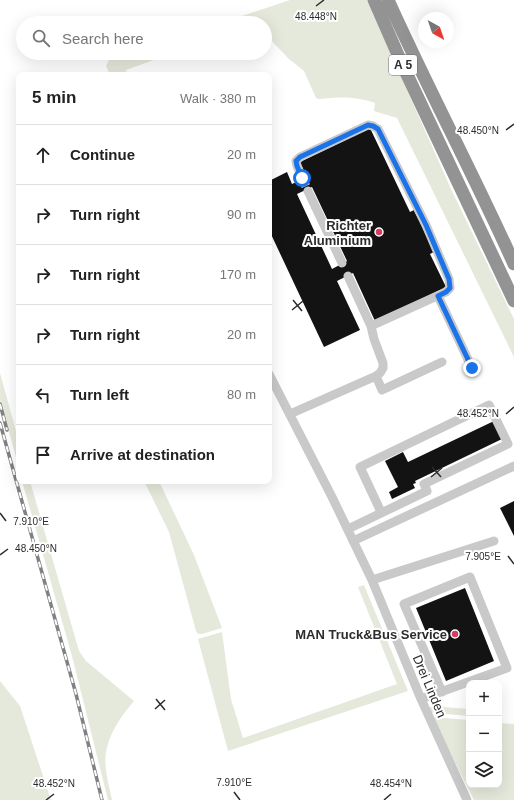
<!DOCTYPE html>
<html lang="en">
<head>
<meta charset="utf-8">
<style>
	body { margin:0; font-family:Helvetica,sans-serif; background:#f6f6f6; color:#222 }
	.controls { position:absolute; right:12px; bottom:12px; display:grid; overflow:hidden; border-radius:8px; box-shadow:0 4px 16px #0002 }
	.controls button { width:36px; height:36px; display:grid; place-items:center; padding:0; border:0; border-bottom:1px solid #e0e0e0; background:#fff; color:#222; font:20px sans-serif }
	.compass { position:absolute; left:418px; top:12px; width:36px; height:36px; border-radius:50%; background:#fff; box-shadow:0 4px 16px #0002; rotate:140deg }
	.stop { position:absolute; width:12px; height:12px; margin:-9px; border:3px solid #1a73e8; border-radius:50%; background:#fff }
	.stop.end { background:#1a73e8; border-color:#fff; box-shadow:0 1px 4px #0008 }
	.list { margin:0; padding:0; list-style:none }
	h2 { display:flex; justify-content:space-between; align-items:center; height:52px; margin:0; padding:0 16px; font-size:17px }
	h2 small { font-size:13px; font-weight:400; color:#767676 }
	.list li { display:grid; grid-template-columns:26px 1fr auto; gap:12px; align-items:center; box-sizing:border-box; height:60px; padding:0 16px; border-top:1px solid #e0e0e0 }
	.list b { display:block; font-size:15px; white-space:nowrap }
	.list em { font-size:13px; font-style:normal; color:#767676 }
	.icon { flex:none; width:22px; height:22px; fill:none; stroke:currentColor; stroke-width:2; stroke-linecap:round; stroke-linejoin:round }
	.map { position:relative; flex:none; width:514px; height:800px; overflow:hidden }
	.search { position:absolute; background:#fff; box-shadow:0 4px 16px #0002; left:16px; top:16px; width:256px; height:44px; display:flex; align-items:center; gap:10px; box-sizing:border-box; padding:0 14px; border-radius:22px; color:#767676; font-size:15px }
	.panel { position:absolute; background:#fff; box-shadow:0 4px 16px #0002; left:16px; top:72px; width:256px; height:412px; border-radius:8px }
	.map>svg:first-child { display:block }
	.green { fill:#e5e9db }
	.building { fill:#131313; fill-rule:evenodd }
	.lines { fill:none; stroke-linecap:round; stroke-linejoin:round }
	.minor-tunnel { stroke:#d5d5d5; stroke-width:9; stroke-dasharray:9 4.5; stroke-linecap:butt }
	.minor { stroke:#c9c9c9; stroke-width:9 }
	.highway { stroke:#939393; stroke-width:13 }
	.rail-casing { stroke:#818181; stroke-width:3.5 }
	.rail { stroke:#fff; stroke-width:2; stroke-dasharray:6; stroke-linecap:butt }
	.route { stroke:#1a73e8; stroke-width:5 }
	.ticks { fill:none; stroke:#2c2c2c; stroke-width:1.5 }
	.poi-dot { fill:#d33e63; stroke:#fff; stroke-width:1.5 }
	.labels { text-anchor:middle; stroke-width:4; stroke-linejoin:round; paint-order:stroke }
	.shield { fill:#fff; stroke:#6b6b6b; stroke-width:1 }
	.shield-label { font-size:12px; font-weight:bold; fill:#2c2c2c }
	.poi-label { font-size:13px; font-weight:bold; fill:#2c2c2c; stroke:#fff; text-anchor:end }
	.street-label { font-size:13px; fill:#2c2c2c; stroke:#fff }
	.ticks-label { font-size:10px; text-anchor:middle; fill:#2c2c2c; stroke:#fff; stroke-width:4; stroke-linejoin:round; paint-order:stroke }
</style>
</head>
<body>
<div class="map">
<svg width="514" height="800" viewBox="0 0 514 800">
	<rect width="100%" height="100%" fill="#fff"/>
	<path class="green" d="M290 0H367L451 189 514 319V357L397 118 374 111 375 103C356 96 339 97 319 99L316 98 304 71 289 59 265 34V23H221Z
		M128 53H173L126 70 128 75H110L106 66 109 60Z
		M0 373 19 442V468L0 400Z
		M22 481H30L79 651 86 661 134 701C118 720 102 743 106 770 107 780 110 790 112 800H108L72 656Z
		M144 481H159L194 555 222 628 202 634H198L196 631 169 532Z
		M364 585 408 691 228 751 198 639 222 632 231 699 243 738 397 684 358 587Z
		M0 681 20 706 51 800H0Z
		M433 706 469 709V716L434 713 430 712 428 708Z
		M432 717 469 720V785H499V723L514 724V800H474Z"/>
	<path class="building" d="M370 128 410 212 414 210 434 252 430 254 446 287 375 321 353 273 337 281 360 330 324 347 269 230V181L287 172 292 184 307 177 300 162ZM312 187 347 261 332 269 297 194Z
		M494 421 502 439 415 481 416 483 413 484 415 488 392 499 389 492 398 487 385 461 403 452 408 462Z
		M514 501V536L500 508Z
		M465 588 494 661 446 681 416 608Z"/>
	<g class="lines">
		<path class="minor-tunnel" d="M302 178 308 191"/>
		<path class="minor" d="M302 178 297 166 296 161 300 157 368 125 373 126 378 129 426 225 449 279 450 288 446 292 371 326
			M308 191 342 263
			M438 296 472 368
			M269 374 332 497 372 580 421 699 467 800
			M376 376 382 390 442 362
			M290 414 376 376 380 373 383 368V363L374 339 371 326 348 276
			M348 529 427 491 424 484 508 444 489 405 360 467 381 512
			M353 541 514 466
			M372 580 494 541
			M421 699 507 668 470 577 404 604 442 692"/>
		<path class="highway" d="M374 0 402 64 514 301
			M388 0C428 89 474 175 514 264"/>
		<g class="rail-casing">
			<path id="rail" d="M0 404 7 430
				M0 423 76 694 102 800"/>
		</g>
		<use href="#rail" class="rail"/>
	</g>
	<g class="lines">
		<path class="route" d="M302 178 297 166 296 161 300 157 368 125 373 126 378 129 426 225 449 279 450 288 446 292 438 296 472 368"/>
	</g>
	<path class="ticks" d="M316 6 324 0M506 130 514 124M293 300 302 311M292 310 303 301M506 414 514 407M432 467 441 477M431 477 442 468M0 513 6 521M0 555 8 549M508 556 514 564M156 699 165 710M155 709 165 700M234 792 240 800M46 800 54 794M384 800 391 794"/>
	<g class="poi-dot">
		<circle cx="379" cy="232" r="4"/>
		<circle cx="455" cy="634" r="4"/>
	</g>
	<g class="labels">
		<rect class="shield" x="389" y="55" width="28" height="20" rx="3"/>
		<g class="shield-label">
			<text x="403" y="69">A 5</text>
		</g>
		<g class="poi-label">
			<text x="371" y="230">Richter<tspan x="371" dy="15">Aluminium</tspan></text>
			<text x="447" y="639">MAN Truck&amp;Bus Service</text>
		</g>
		<g class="street-label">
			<text transform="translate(430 686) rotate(67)" y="5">Drei Linden</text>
		</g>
	</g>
	<g class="ticks-label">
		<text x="316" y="20">48.448°N</text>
		<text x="478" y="134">48.450°N</text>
		<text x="478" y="417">48.452°N</text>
		<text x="31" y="525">7.910°E</text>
		<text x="36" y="552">48.450°N</text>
		<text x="483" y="560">7.905°E</text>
		<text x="234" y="786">7.910°E</text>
		<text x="54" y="787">48.452°N</text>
		<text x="391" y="787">48.454°N</text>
	</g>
</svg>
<div class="controls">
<button>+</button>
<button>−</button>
<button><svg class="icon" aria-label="layers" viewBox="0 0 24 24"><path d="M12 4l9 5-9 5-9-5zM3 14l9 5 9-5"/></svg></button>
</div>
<svg class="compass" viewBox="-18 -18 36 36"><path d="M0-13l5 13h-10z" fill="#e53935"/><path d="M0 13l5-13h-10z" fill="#767676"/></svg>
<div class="stop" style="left:302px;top:178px"></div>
<div class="stop end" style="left:472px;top:368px"></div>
<div class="search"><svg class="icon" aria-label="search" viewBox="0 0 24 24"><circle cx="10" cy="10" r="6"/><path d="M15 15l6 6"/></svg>Search here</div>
<section class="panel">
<h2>5 min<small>Walk · 380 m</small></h2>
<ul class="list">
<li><svg class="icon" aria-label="ahead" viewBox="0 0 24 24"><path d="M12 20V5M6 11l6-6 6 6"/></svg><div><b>Continue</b></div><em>20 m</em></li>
<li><svg class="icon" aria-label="right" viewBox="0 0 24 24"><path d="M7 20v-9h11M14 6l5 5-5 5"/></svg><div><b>Turn right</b></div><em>90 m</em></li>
<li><svg class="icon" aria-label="right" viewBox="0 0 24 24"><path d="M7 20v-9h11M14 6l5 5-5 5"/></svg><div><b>Turn right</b></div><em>170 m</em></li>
<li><svg class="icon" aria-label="right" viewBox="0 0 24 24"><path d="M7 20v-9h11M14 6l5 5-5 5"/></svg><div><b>Turn right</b></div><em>20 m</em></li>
<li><svg class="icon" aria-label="left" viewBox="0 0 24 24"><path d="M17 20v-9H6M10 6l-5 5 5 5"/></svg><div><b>Turn left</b></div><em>80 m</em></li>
<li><svg class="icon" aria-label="arrive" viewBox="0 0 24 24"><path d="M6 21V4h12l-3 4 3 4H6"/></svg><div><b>Arrive at destination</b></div></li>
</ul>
</section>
</div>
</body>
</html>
